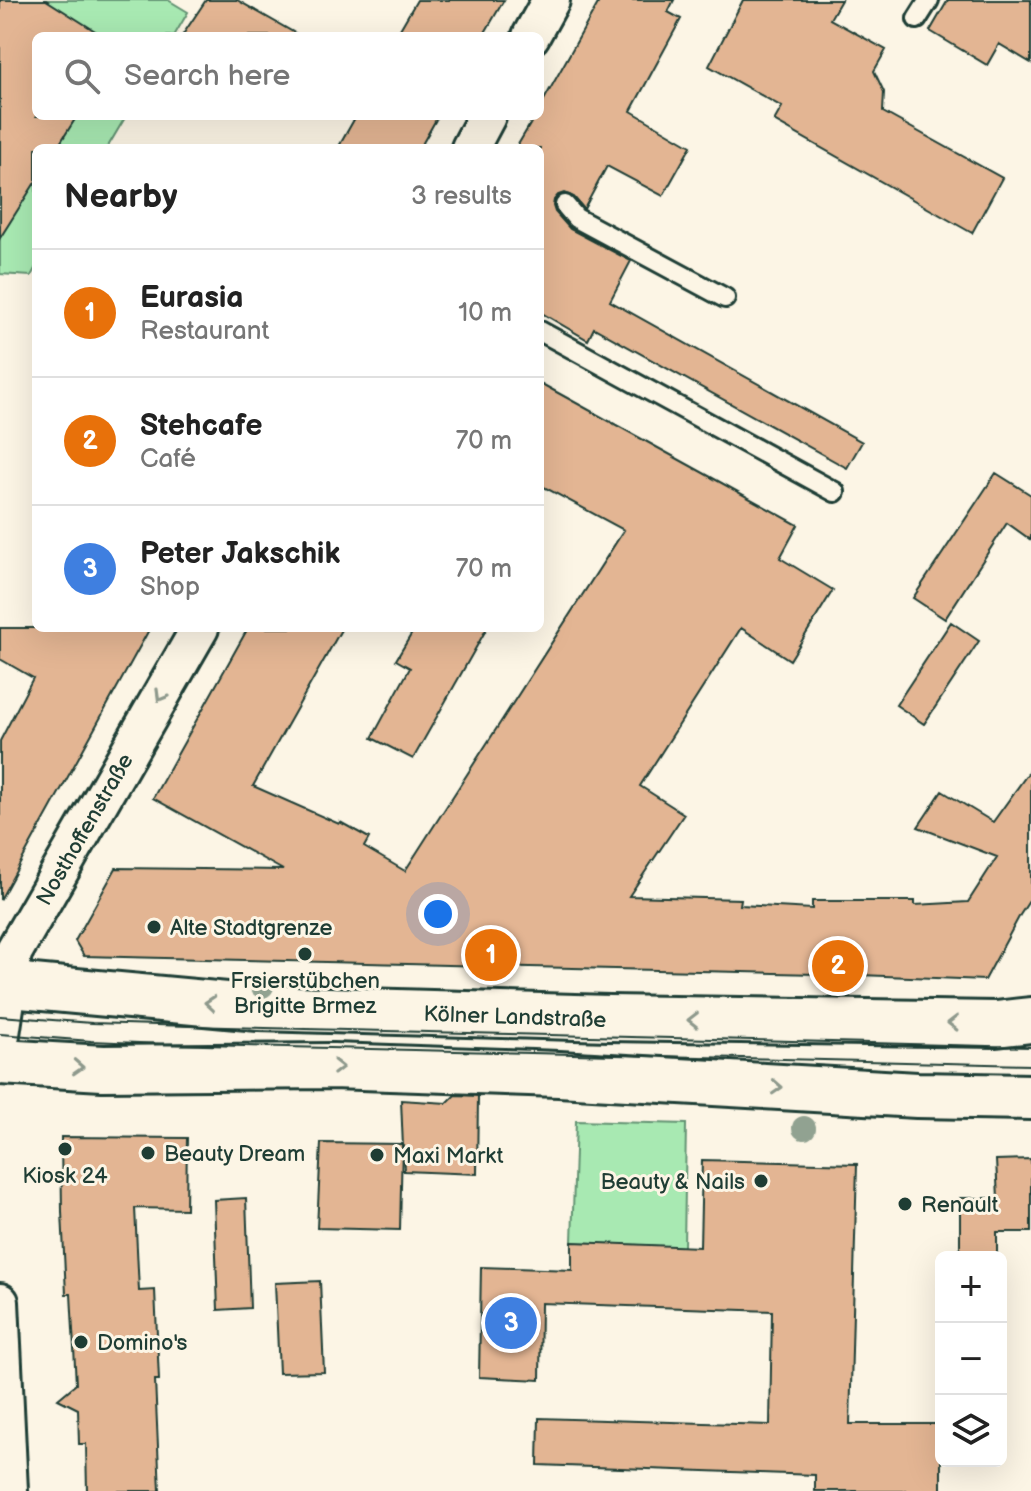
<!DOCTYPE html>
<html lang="en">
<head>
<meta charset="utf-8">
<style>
	body { margin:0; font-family:"Balsamiq Sans",sans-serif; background:#f6f6f6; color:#222 }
	.controls { position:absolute; right:24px; bottom:24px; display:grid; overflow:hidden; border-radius:12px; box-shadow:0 8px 32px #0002 }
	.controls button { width:72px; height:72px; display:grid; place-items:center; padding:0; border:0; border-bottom:2px solid #e0e0e0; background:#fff; color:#222; font:40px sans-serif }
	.you { position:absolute; left:438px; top:914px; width:28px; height:28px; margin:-20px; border:6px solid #fff; border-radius:50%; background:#1a73e8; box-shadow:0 0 0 12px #1a73e833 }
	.badge { display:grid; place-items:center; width:52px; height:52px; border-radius:50%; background:#2563eb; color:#fff; font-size:26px; font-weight:700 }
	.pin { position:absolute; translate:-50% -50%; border:4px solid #fff; box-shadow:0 2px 8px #0006 }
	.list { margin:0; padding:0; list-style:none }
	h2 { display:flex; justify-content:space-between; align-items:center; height:104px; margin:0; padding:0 32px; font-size:34px }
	h2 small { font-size:26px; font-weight:400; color:#767676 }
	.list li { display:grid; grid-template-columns:52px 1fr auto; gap:24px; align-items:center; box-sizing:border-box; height:128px; padding:0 32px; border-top:2px solid #e0e0e0 }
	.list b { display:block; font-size:30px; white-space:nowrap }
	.list p { margin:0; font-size:26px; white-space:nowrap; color:#767676 }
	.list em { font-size:26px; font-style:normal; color:#767676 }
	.icon { flex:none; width:44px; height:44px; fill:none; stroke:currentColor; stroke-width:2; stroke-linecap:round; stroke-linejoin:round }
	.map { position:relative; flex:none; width:1031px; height:1491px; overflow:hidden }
	.search { position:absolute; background:#fff; box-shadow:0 8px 32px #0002; left:32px; top:32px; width:512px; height:88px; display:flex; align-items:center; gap:20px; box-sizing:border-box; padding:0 28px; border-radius:12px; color:#767676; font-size:30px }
	.panel { position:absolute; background:#fff; box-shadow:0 8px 32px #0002; left:32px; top:144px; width:512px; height:488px; border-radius:12px }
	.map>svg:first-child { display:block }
	.green { fill:#a8e9b2; stroke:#649373; stroke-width:2 }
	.building { fill:#e3b593; stroke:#1f3d34; stroke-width:2 }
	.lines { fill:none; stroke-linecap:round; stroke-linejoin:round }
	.lane-casing { stroke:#1f3d34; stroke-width:24 }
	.street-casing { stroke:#1f3d34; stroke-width:42 }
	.secondary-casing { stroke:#1f3d34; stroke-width:50 }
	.lane { stroke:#fcf5e5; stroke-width:18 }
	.street { stroke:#fcf5e5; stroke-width:36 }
	.secondary { stroke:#fcf5e5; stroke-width:44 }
	.tram { stroke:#1f3d34; stroke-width:2 }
	.tree { fill:#91a291 }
	.oneway { stroke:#8e998c }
	.poi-dot { fill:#1f3d34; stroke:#fcf5e5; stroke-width:3 }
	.labels { text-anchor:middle; stroke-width:6; stroke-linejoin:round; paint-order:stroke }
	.street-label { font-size:22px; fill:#1f3d34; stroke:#fcf5e5 }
	.poi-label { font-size:22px; fill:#1f3d34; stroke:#fcf5e5; text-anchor:start }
</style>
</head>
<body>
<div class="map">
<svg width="1031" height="1491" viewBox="0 0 1031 1491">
	<rect width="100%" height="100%" fill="#fcf5e5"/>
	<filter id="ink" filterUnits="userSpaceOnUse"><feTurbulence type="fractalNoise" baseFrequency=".0125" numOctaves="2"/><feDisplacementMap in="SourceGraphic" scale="16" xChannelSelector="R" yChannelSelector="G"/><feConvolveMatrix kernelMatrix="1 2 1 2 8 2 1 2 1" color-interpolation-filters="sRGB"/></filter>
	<g filter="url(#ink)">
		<path class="green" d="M0 0H168L188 12 174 36H36V116H126L107 148H36V267L31 276 0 274Z
			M576 1121 686 1124 684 1247 572 1242Z"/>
		<path class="building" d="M0 0H46L103 36H36V116H77L57 148H36V181L0 238Z
			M206 0H237L300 36H182Z
			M417 0H504L483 36H396Z
			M600 0H674L668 12 681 19 631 111 691 146 663 196 607 166 584 209 574 197 564 193 558 195 554 200 553 206 555 212 570 229 631 261 610 301 862 442 847 468 594 328 588 340 540 312V148H516L535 116H540V107Z
			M743 0H841L830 19 886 50 874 71 884 92 883 112 1002 178 972 233 774 121 782 107 709 66Z
			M948 0H1031V63L999 44 987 65 930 31Z
			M356 116H438L420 148H338Z
			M540 383 798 525 780 558 833 590 790 660 741 628 640 786 684 814 629 896 741 899 740 905 812 909V901H915V905L968 902 997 857 918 827 942 791 993 822 1031 769V898L1020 915 985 980 860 975 84 956 75 941 116 868 283 870 153 798 248 628H342L253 786 339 824 340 822 369 838 364 847 405 871 624 530 540 485Z
			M996 473 1031 495V540L1007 523 945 619 913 598Z
			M951 622 979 641 924 724 896 705Z
			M0 628H150L0 900V741L33 678 0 659Z
			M415 628H487L413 759 372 738 410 668 396 660Z
			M455 1095 478 1096 477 1174 404 1171 401 1100 447 1103Z
			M61 1137 187 1138 186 1209 135 1208 139 1291 155 1290 159 1380H155L160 1491H87L86 1444H79L78 1409 58 1399 76 1384 71 1294H66L62 1212Z
			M321 1143 402 1144 400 1230 317 1228Z
			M1031 1159V1232H997V1257H960V1198H998L996 1160Z
			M702 1160 857 1164 850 1424H941V1491H815V1475L538 1465 539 1418 770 1425 772 1311 541 1303 540 1380 479 1377 481 1267 572 1270V1242L700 1247Z
			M246 1198 250 1308 218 1310 214 1200Z
			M320 1281 324 1372 279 1373 275 1283Z"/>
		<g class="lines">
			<g class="lane-casing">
				<path id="lane" d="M917 19 929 0
					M565 205 576 218 725 298
					M540 331 835 492"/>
			</g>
			<g class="street-casing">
				<path id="street" d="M531 36 551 0
					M470 148 487 116
					M0 1041 13 953 200 628
					M0 1302 9 1491"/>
			</g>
			<g class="secondary-casing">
				<path id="secondary" d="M0 984 259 1008 609 1018 996 1024 1031 1020
					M0 1062 103 1068 333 1066 559 1074 917 1095 1031 1097"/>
			</g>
			<use href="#lane" class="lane"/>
			<use href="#street" class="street"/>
			<use href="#secondary" class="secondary"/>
			<path class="tram" d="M0 1016 92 1023 189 1026 1031 1047
				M0 1034 91 1041 163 1044 1031 1065"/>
		</g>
		<g class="tree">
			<circle cx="262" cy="986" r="12"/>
			<circle cx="804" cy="1128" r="12"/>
		</g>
		<defs><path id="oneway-chevron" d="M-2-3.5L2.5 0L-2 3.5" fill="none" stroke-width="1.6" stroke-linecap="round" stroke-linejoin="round" transform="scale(2)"/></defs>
		<g class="oneway">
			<use href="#oneway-chevron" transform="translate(161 696) rotate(120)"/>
			<use href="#oneway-chevron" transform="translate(210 1003) rotate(-175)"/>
			<use href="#oneway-chevron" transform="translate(693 1020) rotate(-179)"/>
			<use href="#oneway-chevron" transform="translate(953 1023) rotate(-179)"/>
			<use href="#oneway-chevron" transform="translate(78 1067) rotate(3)"/>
			<use href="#oneway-chevron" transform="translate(338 1067) rotate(1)"/>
			<use href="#oneway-chevron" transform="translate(777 1087) rotate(3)"/>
		</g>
	</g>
	<g class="poi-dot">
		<circle cx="154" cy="927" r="8"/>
		<circle cx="305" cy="954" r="8"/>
		<circle cx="65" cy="1149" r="8"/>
		<circle cx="148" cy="1153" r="8"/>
		<circle cx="377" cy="1155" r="8"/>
		<circle cx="761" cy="1181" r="8"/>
		<circle cx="905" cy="1204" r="8"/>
		<circle cx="81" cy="1342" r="8"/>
	</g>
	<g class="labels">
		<g class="street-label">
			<text transform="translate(84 829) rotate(-60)" y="8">Nosthoffenstraße</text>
			<text transform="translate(515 1016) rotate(2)" y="8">Kölner Landstraße</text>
		</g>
		<g class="poi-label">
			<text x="170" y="935">Alte Stadtgrenze</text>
			<text x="305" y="988" text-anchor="middle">Frsierstübchen<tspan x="305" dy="25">Brigitte Brmez</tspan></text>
			<text x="164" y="1161">Beauty Dream</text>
			<text x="393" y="1163">Maxi Markt</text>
			<text x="65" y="1183" text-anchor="middle">Kiosk 24</text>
			<text x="745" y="1189" text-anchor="end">Beauty &amp; Nails</text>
			<text x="921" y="1212">Renault</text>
			<text x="97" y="1350">Domino's</text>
		</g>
	</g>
</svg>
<div class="controls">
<button>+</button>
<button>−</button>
<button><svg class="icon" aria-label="layers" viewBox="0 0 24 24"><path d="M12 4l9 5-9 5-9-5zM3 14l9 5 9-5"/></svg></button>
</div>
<div class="you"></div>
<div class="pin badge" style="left:491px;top:955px;background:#e8710a">1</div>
<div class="pin badge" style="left:838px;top:966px;background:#e8710a">2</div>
<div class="pin badge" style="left:511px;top:1323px;background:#3f7fe0">3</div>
<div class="search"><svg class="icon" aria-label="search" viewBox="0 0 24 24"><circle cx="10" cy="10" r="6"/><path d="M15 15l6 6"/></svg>Search here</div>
<section class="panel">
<h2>Nearby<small>3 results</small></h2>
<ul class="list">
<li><span class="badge" style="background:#e8710a">1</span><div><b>Eurasia</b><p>Restaurant</p></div><em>10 m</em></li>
<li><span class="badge" style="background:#e8710a">2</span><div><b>Stehcafe</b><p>Café</p></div><em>70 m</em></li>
<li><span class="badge" style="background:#3f7fe0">3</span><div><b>Peter Jakschik</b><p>Shop</p></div><em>70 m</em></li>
</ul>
</section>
</div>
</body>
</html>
